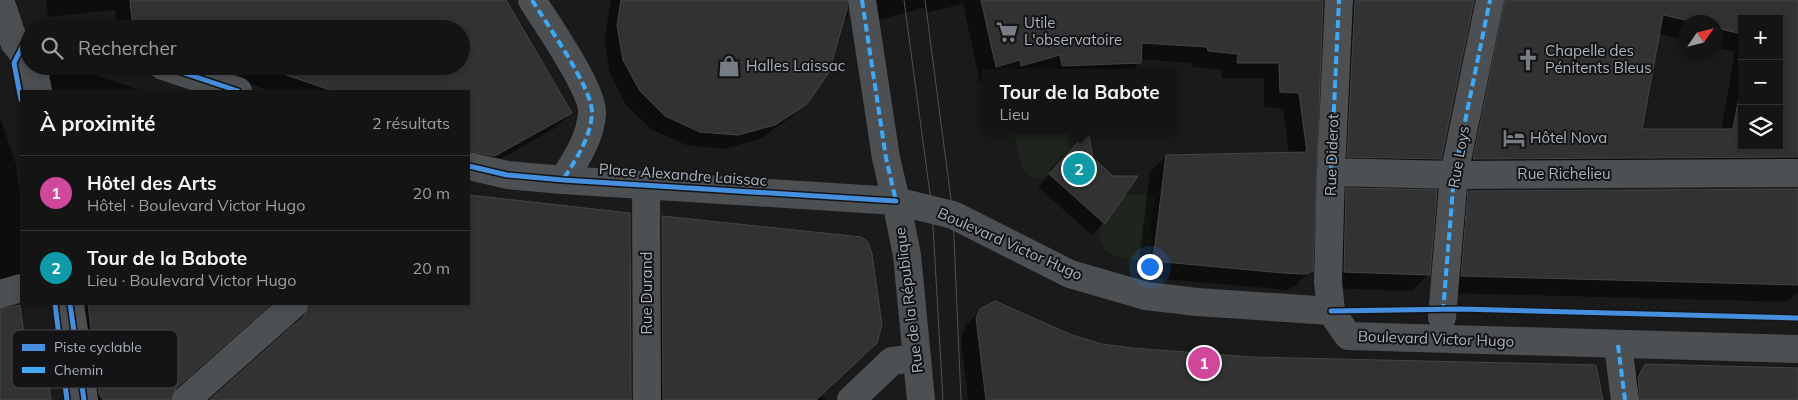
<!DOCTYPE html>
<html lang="fr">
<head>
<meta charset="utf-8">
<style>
	body { margin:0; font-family:Mulish,sans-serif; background:#1d1d1d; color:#f1f3f6 }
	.controls { position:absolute; right:15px; top:15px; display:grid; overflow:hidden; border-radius:0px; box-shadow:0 2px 8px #0003 }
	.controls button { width:45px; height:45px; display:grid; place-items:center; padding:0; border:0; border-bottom:1px solid #333334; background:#141414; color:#f1f3f6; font:25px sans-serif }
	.compass { position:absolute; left:1678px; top:15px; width:45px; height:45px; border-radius:50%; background:#141414; box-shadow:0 2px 8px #0003; rotate:55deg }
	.you { position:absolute; left:1149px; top:266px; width:18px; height:18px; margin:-12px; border:4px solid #fff; border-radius:50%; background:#1a73e8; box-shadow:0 0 0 8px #1a73e833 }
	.badge { display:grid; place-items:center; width:32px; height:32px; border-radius:50%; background:#787d83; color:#fff; font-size:16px; font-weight:700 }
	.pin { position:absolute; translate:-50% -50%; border:2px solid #fff; box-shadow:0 1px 5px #0006 }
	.popup { position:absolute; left:982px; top:69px; width:195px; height:65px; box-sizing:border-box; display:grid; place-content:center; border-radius:0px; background:#141414; filter:drop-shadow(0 1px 4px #0005); font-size:16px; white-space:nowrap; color:#9d9ea0 }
	.popup b { font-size:19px; color:#f1f3f6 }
	.popup::after { content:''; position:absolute; left:50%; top:100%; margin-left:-10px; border:10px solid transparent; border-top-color:#141414 }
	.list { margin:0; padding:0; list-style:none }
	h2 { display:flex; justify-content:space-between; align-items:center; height:65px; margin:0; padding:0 20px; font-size:21px }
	h2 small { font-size:16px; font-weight:400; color:#9d9ea0 }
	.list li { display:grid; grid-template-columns:32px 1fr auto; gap:15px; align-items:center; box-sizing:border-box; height:75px; padding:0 20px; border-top:1px solid #333334 }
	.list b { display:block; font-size:19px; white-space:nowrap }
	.list p { margin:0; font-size:16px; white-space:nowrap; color:#9d9ea0 }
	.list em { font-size:16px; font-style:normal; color:#9d9ea0 }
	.icon { flex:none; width:28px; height:28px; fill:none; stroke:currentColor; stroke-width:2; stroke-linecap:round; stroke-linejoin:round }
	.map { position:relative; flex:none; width:1798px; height:400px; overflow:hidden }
	.search { position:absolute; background:#141414; box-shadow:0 2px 8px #0003; left:20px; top:20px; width:450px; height:55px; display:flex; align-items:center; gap:12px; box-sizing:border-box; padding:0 18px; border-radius:28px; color:#9d9ea0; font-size:19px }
	.panel { position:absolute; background:#141414; box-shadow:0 2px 8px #0003; left:20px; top:90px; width:450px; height:215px; border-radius:0px }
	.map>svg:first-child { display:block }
	.green { fill:#1e251d }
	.shadow { fill:#0007; fill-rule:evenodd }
	.building { fill:#323232; stroke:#424546; fill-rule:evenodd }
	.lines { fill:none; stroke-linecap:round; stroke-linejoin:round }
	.pedestrian { stroke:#4d5053; stroke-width:28 }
	.minor { stroke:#4d5053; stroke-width:28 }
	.tram { stroke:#4e5052; stroke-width:1 }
	.quiet { stroke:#3fa9f5; stroke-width:4; stroke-dasharray:8 4; stroke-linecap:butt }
	.cycleway-casing { stroke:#141416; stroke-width:8 }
	.cycleway { stroke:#468fdf; stroke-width:5 }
	.labels { text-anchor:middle; stroke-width:4; stroke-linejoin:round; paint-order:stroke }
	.poi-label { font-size:15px; fill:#aab3bc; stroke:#141416; text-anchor:start }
	.street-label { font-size:15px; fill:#aab3bc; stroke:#141416 }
	.key { fill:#141416; stroke:#414448; stroke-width:1 }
	.key-label { font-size:14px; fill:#aab3bc }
</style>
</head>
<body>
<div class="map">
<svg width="1798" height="400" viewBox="0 0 1798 400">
	<rect width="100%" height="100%" fill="#1a1a1a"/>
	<path class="green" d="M1056 61 1061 73H998L996 67 1016 64 1019 69H1022Z
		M1013 130H1066L1069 149 1050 169 1049 174 1042 178H1033L1022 168Z
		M1123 195H1156L1150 228 1152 232 1150 262C1124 259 1092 258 1101 222H1107Z"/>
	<path class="shadow" d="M46 0H505L571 113 555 128 490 165 469 158V91H271L195 66H461V29H117L115 10 48 17Z
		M611 0H846L848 17 842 22 806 103 791 117 760 139 724 149 686 145 651 129 626 105 610 74 604 40Z
		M861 0H1322L1311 270 1295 286 1288 290 1137 277 1150 172 1166 156 1289 154 1283 109 1264 107V78H1222V70L1192 67 1191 63 1140 59V62L1130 73H1049L1048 69 1035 73H985V81L980 82 963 4 925 13 924 8 864 24Z
		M1323 0H1798V161L1458 175 1476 0H1473L1440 158 1424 175 1332 172 1331 2ZM1742 19H1779V146H1742ZM1686 22H1716V47L1735 52 1721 130H1640L1659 34 1686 40Z
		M56 70 81 71 144 91H42L41 84Z
		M0 117 16 164 21 204V275L0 287Z
		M1076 145 1113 177H1136L1104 223 1092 235 1038 187Z
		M1347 189 1429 274 1412 291 1327 288 1330 206Z
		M1798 190V292L1787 302 1445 293 1452 209 1469 192Z
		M469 197 629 214 630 400H229L294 325 295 317 284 304H469Z
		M662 217 819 396 827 400H648L647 232Z
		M72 304H274L268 307 169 394 159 400H83Z
		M981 310 1102 345 1602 400H968L961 340 965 326Z
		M1645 365 1798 370V400H1623L1629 382Z"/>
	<path class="building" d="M130 0H506L572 113 495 156 469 151V91H333L260 66H461V29H133Z
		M621 0H847V9L829 72 807 104 775 125 738 135 700 132 665 116 640 91 623 60 617 25Z
		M981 0H1323L1313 271 1305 274 1283 273 1153 261 1166 155 1307 152 1299 93 1280 92 1279 63H1237L1238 54 1208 51 1207 47 1142 43 1141 63 1062 66 1060 55 1021 66 1020 60 996 67Z
		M1355 0H1474L1441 159 1347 157Z
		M1505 0H1798V157L1473 159ZM1663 15 1694 22H1716V28L1742 34V19H1779V146H1742V81L1733 129H1642Z
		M1088 131 1093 158 1113 176H1138L1105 224 1049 174Z
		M1346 188 1437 190 1430 275 1344 272Z
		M1798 189V285L1461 276 1468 191Z
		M469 195 630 213 631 400H210L304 316 309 304H469Z
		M662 216 861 237 868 242 872 254 882 325 877 343 816 400H663Z
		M995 301 1072 335 1102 344 1132 348 1252 357 1596 365 1603 400H986L976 318 980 309Z
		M88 304H271L176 388 171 400H103L99 394Z
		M20 305 29 370 46 366 51 400H0V309Z
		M1645 364 1798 368V400H1640L1638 377Z"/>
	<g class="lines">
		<path class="pedestrian" d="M532 0C546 23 594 90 592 114 590 139 576 159 563 180
			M862 0 886 158 896 201
			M1331 172 1339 0
			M1442 317 1454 175 1490 0
			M1618 345 1625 400"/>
		<path class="minor" d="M0 0 14 42 29 61
			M33 66 38 91
			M163 66 238 91
			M469 166 507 175 563 180 896 201 953 215 1070 274 1146 296 1197 302 1331 311
			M1798 173 1454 175 1331 172 1328 282 1331 311 1348 336 1798 349
			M646 186 647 400
			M896 201 907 255 921 400
			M0 294 21 288
			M70 304 84 400
			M186 400 294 304
			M851 400 892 361 916 358"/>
		<path class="tram" d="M904 0 932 209 943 400
			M925 0 953 215 961 400"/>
		<path class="quiet" d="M532 0C546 23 594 90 592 114 590 139 576 159 563 180
			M862 0 886 158 896 201
			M1331 172 1339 0
			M1443 312 1454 175 1490 0
			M1618 345 1625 400"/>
		<g class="cycleway-casing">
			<path id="cycleway" d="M163 66 238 91
				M21 100 14 63 29 33
				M469 166 507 175 563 180 896 201
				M55 304 67 400
				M70 304 84 400
				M1331 311 1460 309 1798 318"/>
		</g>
		<use href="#cycleway" class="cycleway"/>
	</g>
	<defs>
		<g id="supermarket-bare" transform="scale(1.725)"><path d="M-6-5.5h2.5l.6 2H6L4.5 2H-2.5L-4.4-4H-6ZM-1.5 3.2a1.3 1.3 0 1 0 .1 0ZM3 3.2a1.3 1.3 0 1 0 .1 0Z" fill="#787d83" stroke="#141416" stroke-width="2.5" paint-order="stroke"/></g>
		<g id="church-bare" transform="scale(1.725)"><path d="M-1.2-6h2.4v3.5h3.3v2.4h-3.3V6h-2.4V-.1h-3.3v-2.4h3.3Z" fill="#787d83" stroke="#141416" stroke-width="2.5" paint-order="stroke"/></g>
		<g id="shop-bare" transform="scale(1.725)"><path d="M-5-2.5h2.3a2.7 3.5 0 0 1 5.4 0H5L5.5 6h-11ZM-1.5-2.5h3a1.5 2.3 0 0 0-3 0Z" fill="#787d83" stroke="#141416" stroke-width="2.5" paint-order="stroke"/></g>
		<g id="hotel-bare" transform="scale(1.725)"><path d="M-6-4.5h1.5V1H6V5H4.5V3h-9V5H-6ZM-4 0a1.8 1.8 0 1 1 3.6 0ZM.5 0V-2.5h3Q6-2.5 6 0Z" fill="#787d83" stroke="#141416" stroke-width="2.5" paint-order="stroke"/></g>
	</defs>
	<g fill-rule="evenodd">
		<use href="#supermarket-bare" x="1007" y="32"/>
		<use href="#church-bare" x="1528" y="60"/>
		<use href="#shop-bare" x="729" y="66"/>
		<use href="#hotel-bare" x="1514" y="138"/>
	</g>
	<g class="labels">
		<g class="poi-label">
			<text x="1024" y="28">Utile<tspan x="1024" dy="17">L'observatoire</tspan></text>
			<text x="1545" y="56">Chapelle des<tspan x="1545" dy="17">Pénitents Bleus</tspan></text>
			<text x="746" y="71">Halles Laissac</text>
			<text x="1530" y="143">Hôtel Nova</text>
		</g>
		<g class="street-label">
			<text transform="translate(1332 155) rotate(-88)" y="5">Rue Diderot</text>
			<text transform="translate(1459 157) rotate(-80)" y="5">Rue Loys</text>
			<text x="1564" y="179">Rue Richelieu</text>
			<text transform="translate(683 175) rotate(4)" y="5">Place Alexandre Laissac</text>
			<text transform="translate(1010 244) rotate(24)" y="5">Boulevard Victor Hugo</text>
			<text transform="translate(647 293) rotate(-90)" y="5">Rue Durand</text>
			<text transform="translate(909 300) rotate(-97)" y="5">Rue de la République</text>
			<text transform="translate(1436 339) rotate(2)" y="5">Boulevard Victor Hugo</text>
		</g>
	</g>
	<rect x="12" y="330" width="166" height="58" rx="8" class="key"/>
	<rect x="22" y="344" width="23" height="7" fill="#468fdf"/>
	<rect x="22" y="367" width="23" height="6" fill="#3fa9f5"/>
	<g class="key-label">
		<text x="54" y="352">Piste cyclable</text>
		<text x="54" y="375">Chemin</text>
	</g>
</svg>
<div class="controls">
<button>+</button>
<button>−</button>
<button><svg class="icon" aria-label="layers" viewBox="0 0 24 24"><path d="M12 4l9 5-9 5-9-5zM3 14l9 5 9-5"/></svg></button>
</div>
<svg class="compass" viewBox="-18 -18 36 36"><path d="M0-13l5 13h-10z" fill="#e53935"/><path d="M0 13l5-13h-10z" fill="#9d9ea0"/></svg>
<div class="you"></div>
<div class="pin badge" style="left:1204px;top:363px;background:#d1479c">1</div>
<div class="pin badge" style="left:1079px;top:169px;background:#0f9aa8">2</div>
<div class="popup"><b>Tour de la Babote</b>Lieu</div>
<div class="search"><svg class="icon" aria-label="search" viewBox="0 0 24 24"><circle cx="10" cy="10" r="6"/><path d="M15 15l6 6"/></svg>Rechercher</div>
<section class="panel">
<h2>À proximité<small>2 résultats</small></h2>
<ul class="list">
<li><span class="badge" style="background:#d1479c">1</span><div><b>Hôtel des Arts</b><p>Hôtel · Boulevard Victor Hugo</p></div><em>20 m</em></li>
<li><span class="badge" style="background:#0f9aa8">2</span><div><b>Tour de la Babote</b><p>Lieu · Boulevard Victor Hugo</p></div><em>20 m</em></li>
</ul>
</section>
</div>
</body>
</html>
